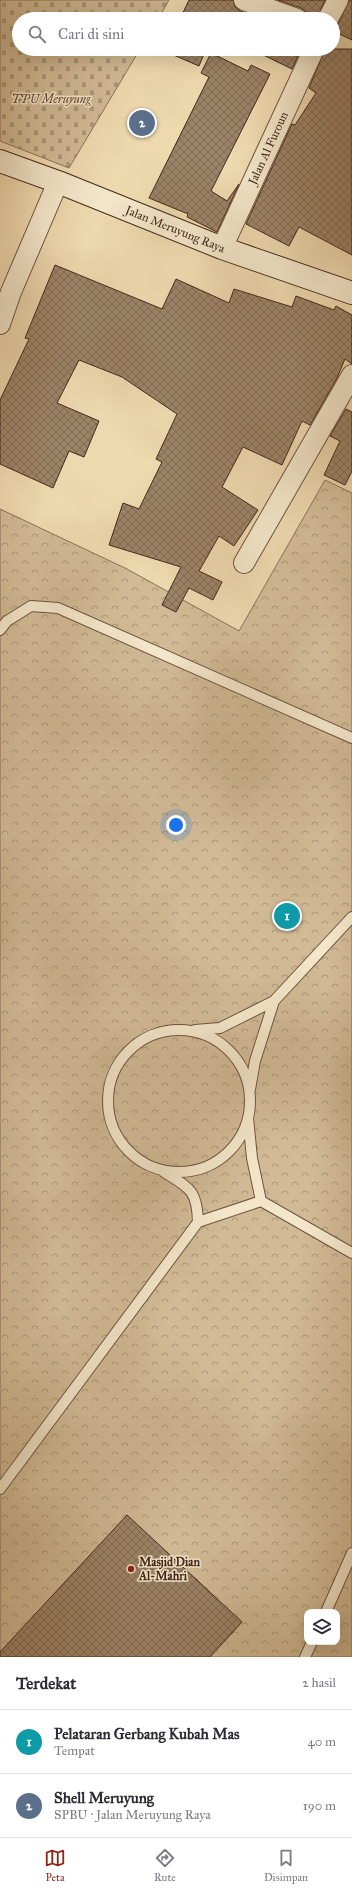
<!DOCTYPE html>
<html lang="id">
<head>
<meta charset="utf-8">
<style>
	body { margin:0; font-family:"IM FELL Great Primer",serif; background:#f2f2f3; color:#2b2b33 }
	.controls { position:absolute; right:12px; bottom:12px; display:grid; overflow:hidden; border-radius:8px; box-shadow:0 4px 16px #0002 }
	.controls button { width:36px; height:36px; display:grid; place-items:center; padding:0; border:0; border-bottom:1px solid #e1e1e2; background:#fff; color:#2b2b33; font:20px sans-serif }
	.you { position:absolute; left:176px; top:825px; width:14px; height:14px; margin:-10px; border:3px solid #fff; border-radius:50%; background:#1a73e8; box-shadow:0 0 0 6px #1a73e833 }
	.badge { display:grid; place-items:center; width:26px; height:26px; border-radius:50%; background:#8f2418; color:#fff; font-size:13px; font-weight:700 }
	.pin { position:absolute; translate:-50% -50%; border:2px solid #fff; box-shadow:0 1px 4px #0006 }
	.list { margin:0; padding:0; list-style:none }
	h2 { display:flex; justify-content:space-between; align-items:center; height:52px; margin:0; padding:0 16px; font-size:17px }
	h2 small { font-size:13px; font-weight:400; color:#7c7c81 }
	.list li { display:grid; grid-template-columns:26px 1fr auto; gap:12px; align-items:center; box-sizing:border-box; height:64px; padding:0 16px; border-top:1px solid #e1e1e2 }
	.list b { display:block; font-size:15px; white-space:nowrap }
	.list p { margin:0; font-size:13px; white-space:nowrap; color:#7c7c81 }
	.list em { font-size:13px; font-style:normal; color:#7c7c81 }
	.icon { flex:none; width:22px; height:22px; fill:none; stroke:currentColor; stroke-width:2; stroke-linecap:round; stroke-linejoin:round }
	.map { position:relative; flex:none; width:352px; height:1657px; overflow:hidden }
	.search { position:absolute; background:#fff; box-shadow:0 4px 16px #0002; left:12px; right:12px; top:12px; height:44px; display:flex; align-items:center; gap:10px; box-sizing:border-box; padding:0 14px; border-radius:22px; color:#7c7c81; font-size:15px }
	.sheet { height:180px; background:#fff }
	nav { display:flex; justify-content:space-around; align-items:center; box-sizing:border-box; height:56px; border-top:1px solid #e1e1e2; background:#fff; font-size:11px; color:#7c7c81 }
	nav a { display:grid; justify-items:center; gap:2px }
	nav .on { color:#8f2418 }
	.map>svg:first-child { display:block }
	.forest { fill:url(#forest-crowns); stroke:#8a7058; fill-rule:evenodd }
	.cemetery { fill:url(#cemetery-stones); stroke:#8a7058 }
	.building { fill:url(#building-cross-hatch); stroke:#44271b }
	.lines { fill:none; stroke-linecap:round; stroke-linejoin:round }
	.service-casing { stroke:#6e5340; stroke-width:12 }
	.minor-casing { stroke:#6e5340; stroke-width:22 }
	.secondary-casing { stroke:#44271b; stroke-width:24 }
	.service { stroke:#f4e6ca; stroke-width:10 }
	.minor { stroke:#f4e6ca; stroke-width:20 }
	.secondary { stroke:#f4e6ca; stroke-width:22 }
	.poi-dot { fill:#8f2418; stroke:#f4e6ca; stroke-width:1.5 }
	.labels { text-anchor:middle; stroke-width:3; stroke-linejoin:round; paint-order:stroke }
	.park-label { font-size:12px; font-style:italic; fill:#604433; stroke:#f4e6ca }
	.street-label { font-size:12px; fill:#44271b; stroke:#f4e6ca }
	.poi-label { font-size:12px; font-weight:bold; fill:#44271b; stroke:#f4e6ca; text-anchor:start }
</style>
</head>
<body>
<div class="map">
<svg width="352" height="1657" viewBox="0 0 352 1657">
	<defs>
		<pattern id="forest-crowns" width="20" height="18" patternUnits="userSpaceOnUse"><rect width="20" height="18" fill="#d1ba95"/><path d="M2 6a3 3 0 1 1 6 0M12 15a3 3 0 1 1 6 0" fill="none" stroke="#ab9779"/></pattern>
		<pattern id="cemetery-stones" width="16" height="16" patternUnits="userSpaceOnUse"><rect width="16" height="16" fill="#d1ba95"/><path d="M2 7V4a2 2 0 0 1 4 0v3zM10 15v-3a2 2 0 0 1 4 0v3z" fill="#ab9779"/></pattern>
		<pattern id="building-cross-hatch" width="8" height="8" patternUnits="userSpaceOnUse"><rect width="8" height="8" fill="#9c8367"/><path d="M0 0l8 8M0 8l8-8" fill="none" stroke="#816b54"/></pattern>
	</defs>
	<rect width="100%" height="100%" fill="#eed8ae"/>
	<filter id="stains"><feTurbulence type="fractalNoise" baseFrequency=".005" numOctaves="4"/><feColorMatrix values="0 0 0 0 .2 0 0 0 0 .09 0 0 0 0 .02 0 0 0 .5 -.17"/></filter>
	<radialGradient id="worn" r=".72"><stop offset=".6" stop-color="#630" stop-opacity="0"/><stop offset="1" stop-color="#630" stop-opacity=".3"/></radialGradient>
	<path class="forest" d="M325 480 352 493V1657H0V509L127 569 239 631ZM307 1612H337V1642H307Z"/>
	<path class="cemetery" d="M0 0H169L158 19H19V49H140L69 168 0 141Z"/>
	<path class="building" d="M189 0H233L235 7 240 11 263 19H180Z
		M278 0H325L317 19H308L306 12 301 8Z
		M349 0H352V40L333 31 338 24Z
		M170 49H206L199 66 169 53Z
		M251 49H301L292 69Z
		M325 49H352V255L299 227 289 246 246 224 292 124 295 125 316 93 309 88Z
		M211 53 248 71 251 65 270 74 211 191 227 201 239 184 217 232 187 217 188 214 149 198 209 77 201 73Z
		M55 265 162 309 176 279 229 303 234 289 292 307 296 296 334 310 336 306 352 315V364L345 359 337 378 310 425 302 421 282 465 243 447 222 487 258 510 234 546 219 536 199 571 222 582 213 600 189 588 176 612 162 605 181 567 109 545 123 503 139 509 162 462 156 459 177 414 122 377 79 360 57 403 99 421 84 457 69 451 53 488 0 464V400L29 339 25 338Z
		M346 409 352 412V471L345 485 324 475 340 441 330 436Z
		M127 1515 242 1622 210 1657H0V1652Z"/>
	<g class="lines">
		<g class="service-casing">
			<path id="service" d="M0 630 7 621 31 606 58 608 352 738
				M195 1030 220 1028 274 1001 352 917
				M108 1101a71 71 0 1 1 142 0a71 71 0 1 1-142 0Z
				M250 1089 255 1061 274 1001
				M248 1118 252 1158 261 1201
				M164 1172C189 1188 197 1189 198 1222
				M0 1489 198 1222 261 1201 352 1253
				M326 1612 352 1553
				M305 1657 312 1642"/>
		</g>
		<g class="minor-casing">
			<g id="minor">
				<path d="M244 0 297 19"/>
				<path d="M328 19 338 0"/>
				<path id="s1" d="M222 248 314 49"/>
				<path d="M0 324 11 292 58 182"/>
				<path d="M244 563 352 375"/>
			</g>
		</g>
		<g class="secondary-casing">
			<g id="secondary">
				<path id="s2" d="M0 161 58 182 222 248 352 293"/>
			</g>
		</g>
		<use href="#service" class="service"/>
		<use href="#minor" class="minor"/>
		<use href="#secondary" class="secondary"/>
	</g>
	<circle class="poi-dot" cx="131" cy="1569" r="4"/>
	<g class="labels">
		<g class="park-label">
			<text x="51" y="103">TPU Meruyung</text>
		</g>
		<g class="street-label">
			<text dy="4" stroke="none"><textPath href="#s1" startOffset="110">Jalan Al Furoun</textPath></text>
			<text dy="4" stroke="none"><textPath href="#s2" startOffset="188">Jalan Meruyung Raya</textPath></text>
		</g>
		<g class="poi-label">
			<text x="139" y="1566">Masjid Dian<tspan x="139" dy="14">Al-Mahri</tspan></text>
		</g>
	</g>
	<rect width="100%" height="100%" filter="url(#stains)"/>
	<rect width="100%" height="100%" fill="url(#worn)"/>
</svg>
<div class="controls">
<button><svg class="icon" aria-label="layers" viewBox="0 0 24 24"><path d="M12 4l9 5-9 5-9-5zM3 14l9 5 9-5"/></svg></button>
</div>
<div class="you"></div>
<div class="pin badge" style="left:287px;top:916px;background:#0f9aa8">1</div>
<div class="pin badge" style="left:142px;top:123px;background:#5c6f8a">2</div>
<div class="search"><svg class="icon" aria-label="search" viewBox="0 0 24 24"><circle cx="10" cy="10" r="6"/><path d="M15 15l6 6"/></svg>Cari di sini</div>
</div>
<section class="sheet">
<h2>Terdekat<small>2 hasil</small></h2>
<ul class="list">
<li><span class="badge" style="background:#0f9aa8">1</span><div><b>Pelataran Gerbang Kubah Mas</b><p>Tempat</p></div><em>40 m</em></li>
<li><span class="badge" style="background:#5c6f8a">2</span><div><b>Shell Meruyung</b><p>SPBU · Jalan Meruyung Raya</p></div><em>190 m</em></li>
</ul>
</section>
<nav>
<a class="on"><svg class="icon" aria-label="map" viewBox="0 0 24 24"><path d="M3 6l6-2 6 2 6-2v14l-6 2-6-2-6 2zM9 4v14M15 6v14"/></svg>Peta</a>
<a><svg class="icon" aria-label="directions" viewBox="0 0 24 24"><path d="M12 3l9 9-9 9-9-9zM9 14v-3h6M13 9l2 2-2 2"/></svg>Rute</a>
<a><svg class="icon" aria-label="saved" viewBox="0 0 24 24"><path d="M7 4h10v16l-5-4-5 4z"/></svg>Disimpan</a>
</nav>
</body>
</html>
